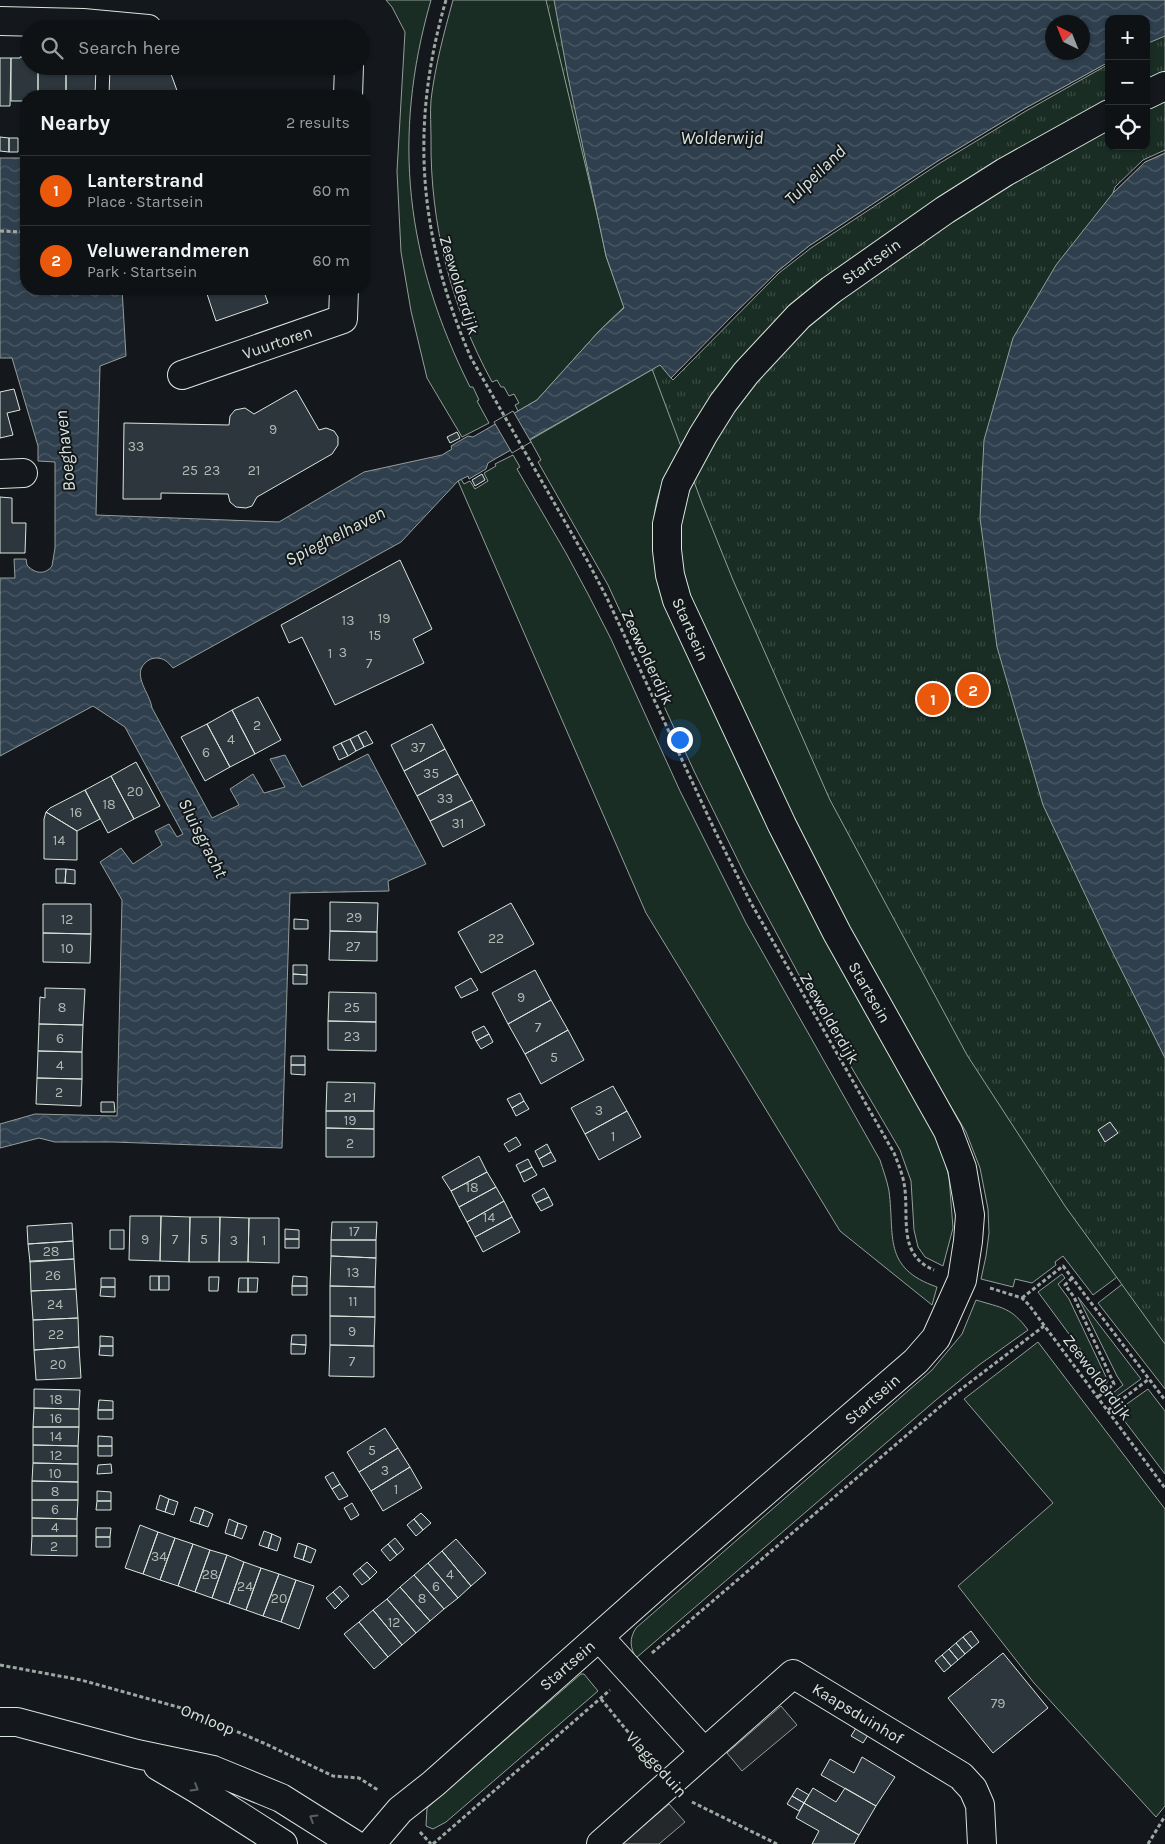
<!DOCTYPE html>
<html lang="en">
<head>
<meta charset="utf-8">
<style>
	body { margin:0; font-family:Karla,sans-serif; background:#181b1e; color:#f1f3f6 }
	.controls { position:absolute; right:15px; top:15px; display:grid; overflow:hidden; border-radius:10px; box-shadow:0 1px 4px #0004 }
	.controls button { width:45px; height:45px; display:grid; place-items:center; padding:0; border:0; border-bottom:1px solid #2f3234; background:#0f1215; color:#f1f3f6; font:25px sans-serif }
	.compass { position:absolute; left:1045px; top:15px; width:45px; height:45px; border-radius:50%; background:#0f1215; box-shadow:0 1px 4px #0004; rotate:317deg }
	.you { position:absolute; left:679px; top:739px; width:18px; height:18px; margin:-12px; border:4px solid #fff; border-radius:50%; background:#1a73e8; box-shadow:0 0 0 8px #1a73e833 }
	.badge { display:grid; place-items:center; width:32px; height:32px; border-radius:50%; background:#ea580c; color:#fff; font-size:16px; font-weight:700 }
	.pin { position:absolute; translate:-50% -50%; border:2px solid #fff; box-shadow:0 1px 5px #0006 }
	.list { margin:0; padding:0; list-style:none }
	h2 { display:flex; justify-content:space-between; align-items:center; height:65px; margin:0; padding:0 20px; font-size:21px }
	h2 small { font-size:16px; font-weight:400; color:#9b9ea0 }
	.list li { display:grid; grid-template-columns:32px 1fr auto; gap:15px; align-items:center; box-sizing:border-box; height:70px; padding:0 20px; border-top:1px solid #2f3234 }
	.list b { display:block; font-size:19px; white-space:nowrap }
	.list p { margin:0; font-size:16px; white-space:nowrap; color:#9b9ea0 }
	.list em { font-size:16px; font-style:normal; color:#9b9ea0 }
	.icon { flex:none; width:28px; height:28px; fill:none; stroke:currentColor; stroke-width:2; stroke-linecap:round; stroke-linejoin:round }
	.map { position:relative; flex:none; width:1165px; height:1844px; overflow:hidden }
	.search { position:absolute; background:#0f1215; box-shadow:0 1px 4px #0004; left:20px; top:20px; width:350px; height:55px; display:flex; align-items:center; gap:12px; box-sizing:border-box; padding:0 18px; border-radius:28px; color:#9b9ea0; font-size:19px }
	.panel { position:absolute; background:#0f1215; box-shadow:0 1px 4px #0004; left:20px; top:90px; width:350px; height:205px; border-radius:20px }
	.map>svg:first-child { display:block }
	.grass { fill:#1a2d24; stroke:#939e99 }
	.park { fill:url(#park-tufts); stroke:#939e99; fill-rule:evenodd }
	.parking { fill:#24282b; stroke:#939e99 }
	.water { fill:url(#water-waves); stroke:#939e99; fill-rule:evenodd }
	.pier { fill:#14181c; stroke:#939e99 }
	.building { fill:#2c363c; stroke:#d8e6dc }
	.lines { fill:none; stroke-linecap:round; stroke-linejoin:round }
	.minor-casing { stroke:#d8e6dc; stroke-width:30 }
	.major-casing { stroke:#d8e6dc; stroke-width:30 }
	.path { stroke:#9da8a2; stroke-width:3; stroke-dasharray:4 2.5; stroke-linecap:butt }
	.minor { stroke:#14181c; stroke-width:28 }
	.major { stroke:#14181c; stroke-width:28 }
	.oneway { stroke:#59605f }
	.labels { text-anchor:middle; stroke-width:4; stroke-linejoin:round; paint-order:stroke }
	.number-label { font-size:14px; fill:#adbab4 }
	.street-label { font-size:16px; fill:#d8e6dc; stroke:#14181c }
	.water-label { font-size:18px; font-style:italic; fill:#d8e6dc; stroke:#14181c }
</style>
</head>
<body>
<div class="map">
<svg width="1165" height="1844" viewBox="0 0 1165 1844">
	<defs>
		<pattern id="park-tufts" width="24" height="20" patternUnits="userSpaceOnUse" patternTransform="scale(1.25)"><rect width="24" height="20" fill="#1a2d24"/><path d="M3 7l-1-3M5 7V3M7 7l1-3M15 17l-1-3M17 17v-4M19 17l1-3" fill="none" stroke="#3b4b43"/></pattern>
		<pattern id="water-waves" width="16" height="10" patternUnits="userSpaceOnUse" patternTransform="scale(1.25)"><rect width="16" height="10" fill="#2f3f4d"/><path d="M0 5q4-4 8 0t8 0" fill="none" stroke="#4c5b66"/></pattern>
	</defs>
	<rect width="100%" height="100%" fill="#14181c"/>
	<path class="grass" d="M386 0H431C391 139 406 259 470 387H473L479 400 477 401 489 423 462 437 427 378 411 311 401 252 397 171 405 32 392 7Z
		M453 0H554L606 256 624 307 600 330 537 400 518 411 515 405 519 403 514 394 509 396 504 387H501L497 380 492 382C451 307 430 224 431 138 431 126 430 113 431 100 435 66 444 33 453 0Z
		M1109 146 1164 1242 1093 1295 1063 1256 1055 1262 1056 1265 1032 1283 1015 1279 1013 1287 981 1279 986 1256 989 1233 988 1209 980 1168 966 1132 886 997 815 864 689 595C676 551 677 516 696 474Z
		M660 365 692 428C675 456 657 484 654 518 653 528 654 537 654 546L939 1140 949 1177 953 1228 943 1266 925 1257 918 1247 914 1230 911 1181 900 1150 819 1012 745 875 694 771 608 585 538 462 541 460 530 440Z
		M513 455 520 467 517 469 566 553 588 594 611 639 680 791 746 923 880 1160C883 1170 887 1180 889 1191 895 1236 882 1268 937 1287L932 1305 840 1231 646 913 458 481 461 479 464 484 470 481 475 489 488 481 484 473 496 466 495 464Z
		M1165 1251V1389L1098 1303Z
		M1062 1274 1065 1278 1058 1284 1069 1299 1108 1381 1106 1384 1038 1292Z
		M1078 1297 1141 1379 1116 1397 1113 1393 1123 1385 1117 1376Z
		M976 1300C1002 1308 1011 1307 1028 1330L979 1365 936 1400 636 1658C630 1647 629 1639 636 1628L932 1370 962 1334Z
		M1038 1342 1165 1509V1806L1156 1817 1034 1683 958 1586 1053 1503 964 1399Z
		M1148 1389 1165 1411V1474L1117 1411Z
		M581 1674H584L598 1691 446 1822 433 1829 426 1826 427 1808Z"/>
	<path class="park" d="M546 0H1165V1344L1065 1206 967 1055 830 800 733 580 702 503 602 235ZM1109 19H1146V146H1109ZM1052 22H1082V52H1052Z"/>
	<path class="parking" d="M781 1706 797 1725 742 1771 727 1753Z
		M669 1804 685 1822 659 1844H622Z"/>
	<path class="water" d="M554 0H1165V36L1146 44V19H1109V62L1024 109 938 161 809 246 778 271 671 378 660 365 488 463 486 469 469 479 468 476 458 481 401 542 173 668C168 662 164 658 156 658 152 658 148 660 145 663 132 676 150 693 152 708L212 818 239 805 230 789 253 774 264 793 285 787 270 759 285 755 302 787 368 754 426 864 388 881 389 891 290 893 282 1148 113 1142H55L39 1138 0 1148V1124L35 1114 117 1116 122 900 100 862 121 848 133 864 162 845 155 831 169 824 177 837 183 834 125 727 93 706 0 756V578H15L14 559H26L27 565C35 574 45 575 52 566L55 548V462L38 461V446L12 358H0V158H26V289H122L126 356 100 366 96 515 279 522 364 472 442 455 452 449 451 446 468 436 473 437 537 400 600 330 624 308 606 256 568 77ZM1052 22H1082V52H1052Z
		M1165 153V1058L1107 941 1043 805 997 647 980 518 984 440 1013 338 1056 265 1113 193 1145 162Z"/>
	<path class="pier" d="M1109 62V64L1026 111 940 163 811 248 779 273 673 380 671 378 732 316 778 271 809 246 938 161 1024 109Z
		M1165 150V153L1145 162 1113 193 1115 187 1143 160Z
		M513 411 531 442 512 453 494 422Z"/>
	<path class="building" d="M20 57H29V66H38V96H26V101H11V58H20Z
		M0 58H11L10 106H0Z
		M38 66H66V96H38Z
		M66 66H96L95 96H66Z
		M110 66H167V74H171L179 96H109Z
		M0 137 9 138V152L0 151Z
		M9 138H18V152H9Z
		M211 289H263L268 303 216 321 206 291Z
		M14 389 20 410 7 413 13 435 0 438V392Z
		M296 390 319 430 326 428 334 431 338 437V445L332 454 257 497 252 506 246 508 236 507 230 502 228 494 161 493V499H123L124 423 229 425 230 416 235 410 245 408 254 414Z
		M457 432 460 438 450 443 447 437Z
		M482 474 485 480 475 486 472 480Z
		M0 497 12 498V523H26L25 553H0Z
		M400 560 432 629 413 639 424 663 335 705 302 637 289 643 281 625Z
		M258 697 281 740 255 754 232 710Z
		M232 710 255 754 230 767 207 724Z
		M207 724 230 767 205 781 181 737Z
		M432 724 445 749 404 771 391 745Z
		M366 731 373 743 364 747 358 735Z
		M358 735 364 747 356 751 350 739Z
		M350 739 356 751 348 756 341 743Z
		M341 743 348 756 339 760 333 747Z
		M445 749 458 774 417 796 404 771Z
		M136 762 160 806 134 819 111 776Z
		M458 774 472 800 430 821 417 796Z
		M111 776 134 819 108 833 85 790Z
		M85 790 100 819 77 831 46 812 50 808Z
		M472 800 485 825 443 847 430 821Z
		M46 812 77 831V860L44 859V819Z
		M56 869H66L65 883H56Z
		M66 869 75 870V884L65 883Z
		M330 902 378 903 377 932 330 931Z
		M511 903 534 944 481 973 458 932Z
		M43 904H91V934L43 933Z
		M294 919 308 920V929H294Z
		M330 931 377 932V961L329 960Z
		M43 933 91 934 90 963 43 962Z
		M293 965H307V975L293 974Z
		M535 970 551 1000 508 1024 492 993Z
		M293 974 307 975V984H293Z
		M471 978 478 990 461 998 455 987Z
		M45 988 85 989 83 1025 39 1024 40 997 45 998Z
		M329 992 376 993V1022L328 1021Z
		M551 1000 568 1030 525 1054 508 1024Z
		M328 1021 376 1022V1051L328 1050Z
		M39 1024 83 1025 82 1052 38 1051Z
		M484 1026 489 1034 476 1041 472 1032Z
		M568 1030 584 1060 541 1084 525 1054Z
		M489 1034 493 1042 481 1049 476 1041Z
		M38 1051 82 1052V1079L37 1078Z
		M291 1056H305V1065H291Z
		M291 1065H305V1075L291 1074Z
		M37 1078 82 1079 81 1106 36 1104Z
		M327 1082 375 1083 374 1111H326Z
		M613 1086 627 1111 585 1134 571 1108Z
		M520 1093 524 1101 512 1108 507 1099Z
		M524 1101 529 1109 516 1116 512 1108Z
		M101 1102H114L115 1112H101Z
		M326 1111H374V1129L326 1128Z
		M627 1111 641 1137 599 1160 585 1134Z
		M1110 1122 1118 1133 1105 1142 1098 1130Z
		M326 1128 374 1129V1157H326Z
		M516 1137 521 1145 509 1152 504 1144Z
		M547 1144 551 1152 539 1159 535 1151Z
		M551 1152 556 1161 543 1167 539 1159Z
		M479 1156 487 1172 451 1191 442 1177Z
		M528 1159 532 1167 520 1173 516 1165Z
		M532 1167 537 1175 524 1182 520 1173Z
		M487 1172 496 1187 459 1207 451 1191Z
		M496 1187 504 1201 467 1222 459 1207Z
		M544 1188 549 1197 536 1203 532 1195Z
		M549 1197 553 1205 541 1211 536 1203Z
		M504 1201 512 1217 475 1237 467 1222Z
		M130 1216H161L160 1261 129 1260Z
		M161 1216 190 1217 189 1262 160 1261Z
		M190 1217H220L219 1262H189Z
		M220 1217 249 1218 248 1262H219Z
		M512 1217 520 1232 483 1252 475 1237Z
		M249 1218H279V1263L248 1262Z
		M332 1222H377L376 1240H331Z
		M72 1223 73 1241 28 1244 27 1226Z
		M285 1229 299 1230V1239H285Z
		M110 1230H124V1249H110Z
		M285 1239H299V1248H285Z
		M331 1240H376V1258L331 1256Z
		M73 1241 74 1259 30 1262 28 1244Z
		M331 1256 376 1258 375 1287 330 1286Z
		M74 1259 76 1289 31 1291 30 1261Z
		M150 1276H159V1290H150Z
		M159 1276H169V1290H159Z
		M293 1276 307 1277V1286H292Z
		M209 1277H219L218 1291H209Z
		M101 1278H115V1287H101Z
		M239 1278H248V1292H238Z
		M248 1278H258L257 1292H248Z
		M292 1286H307V1295H292Z
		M330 1286 375 1287V1317L330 1316Z
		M101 1287H115V1297L100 1296Z
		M76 1289 78 1318 33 1320 31 1291Z
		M330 1316 375 1317 374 1346 330 1345Z
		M78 1318 79 1347 34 1350 33 1320Z
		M292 1335H306V1345L291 1344Z
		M100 1336 113 1337V1346H100Z
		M291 1344 306 1345 305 1354H291Z
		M330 1345 374 1346V1377L329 1376Z
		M100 1346H113V1356L99 1355Z
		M79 1347 81 1378 36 1380 34 1350Z
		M34 1389 80 1390 79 1409 34 1408Z
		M99 1400 113 1401V1410H98Z
		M34 1408 79 1409V1427H33Z
		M98 1410H113V1419H98Z
		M33 1427H79L78 1446 33 1445Z
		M385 1428 398 1448 359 1472 347 1452Z
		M98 1436 112 1437V1446H98Z
		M33 1445 78 1446V1464L33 1463Z
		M98 1446H112V1456H98Z
		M398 1448 410 1467 371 1491 359 1472Z
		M33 1463 78 1464V1482L32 1481Z
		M111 1464 112 1473 97 1474 98 1465Z
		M410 1467 422 1488 383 1511 371 1491Z
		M333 1472 340 1484 332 1489 325 1477Z
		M32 1481 78 1482V1500H32Z
		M340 1484 348 1496 339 1500 332 1489Z
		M97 1491 111 1492V1501H97Z
		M160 1495 169 1499 165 1512 156 1509Z
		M169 1499 178 1502 174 1515 165 1512Z
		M32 1500H78L77 1519 32 1518Z
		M97 1501H111V1510H96Z
		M352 1503 359 1515 351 1520 344 1508Z
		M195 1507 204 1510 199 1524 190 1521Z
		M204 1510 213 1514 208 1527 199 1524Z
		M421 1513 431 1523 423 1530 414 1519Z
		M32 1518 77 1519V1536H32Z
		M229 1519 238 1523 234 1536 225 1533Z
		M414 1519 423 1530 416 1536 407 1525Z
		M238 1523 247 1526 242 1539 234 1536Z
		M140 1525 158 1532 143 1574 125 1568Z
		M96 1528H111L110 1537H96Z
		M264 1531 272 1534 268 1548 259 1545Z
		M158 1532 175 1538 160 1580 143 1574Z
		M272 1534 281 1538 277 1551 268 1548Z
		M32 1536H77V1556L31 1555Z
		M96 1537H110V1547H96Z
		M175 1538 193 1544 178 1586 160 1580Z
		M395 1538 404 1549 397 1555 388 1544Z
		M456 1539 486 1573 471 1586 442 1551Z
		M298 1543 307 1546 303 1560 294 1557Z
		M193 1544 210 1550 195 1592 178 1586Z
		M388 1544 397 1555 390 1561 381 1550Z
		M307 1546 316 1550 311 1563 303 1560Z
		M210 1550 227 1555 212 1598 195 1592Z
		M442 1551 471 1586 458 1598 428 1563Z
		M227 1555 244 1562 229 1604 212 1598Z
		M244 1562 261 1568 246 1610 229 1604Z
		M367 1562 377 1572 370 1579 360 1568Z
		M428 1563 458 1598 444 1609 414 1575Z
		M261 1568 279 1574 263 1616 246 1610Z
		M360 1568 370 1579 362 1585 353 1574Z
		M279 1574 296 1580 281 1622 263 1616Z
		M414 1575 444 1609 430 1621 400 1587Z
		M296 1580 314 1586 299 1629 281 1622Z
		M340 1586 349 1596 342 1602 333 1592Z
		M400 1587 430 1621 416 1633 387 1599Z
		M333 1592 342 1602 335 1609 326 1598Z
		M387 1599 416 1633 402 1645 373 1610Z
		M373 1610 402 1645 388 1657 359 1622Z
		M359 1622 388 1657 374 1669 344 1634Z
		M971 1631 979 1642 972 1648 963 1637Z
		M963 1637 972 1648 965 1654 956 1643Z
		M956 1643 965 1654 958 1660 949 1649Z
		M949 1649 958 1660 951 1666 942 1655Z
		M1003 1653 1048 1708 993 1753 948 1698Z
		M942 1655 951 1666 944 1672 935 1661Z
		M856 1728 868 1735 863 1743 851 1736Z
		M862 1757 895 1777 876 1806 821 1775 830 1759 854 1773Z
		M797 1788 809 1795 804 1803 792 1796Z
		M813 1788 836 1802 845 1788 876 1806 859 1835 804 1803Z
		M792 1796 804 1803 799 1811 787 1804Z
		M804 1803 859 1835 854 1844H812L819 1831 796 1818Z"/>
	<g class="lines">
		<g class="minor-casing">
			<path id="minor" d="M0 21 83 23 148 29
				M1146 95 1165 86
				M348 96 349 66
				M182 375 343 319 344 289
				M0 474 23 473
				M599 1637 704 1752
				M371 1844 400 1810 433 1784 664 1579 916 1361 936 1338 962 1280 968 1241 970 1215 962 1168 948 1131 837 933 782 825 677 600 670 575 667 550V524L676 485 703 435 723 403 746 373 799 316 831 290 945 210 1005 172 1109 114
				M601 1844 793 1674 961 1776 973 1789 980 1805 982 1844"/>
		</g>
		<g class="major-casing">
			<path id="major" d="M0 1722H17L137 1754 213 1770 281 1798 354 1844
				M158 1766 197 1789 283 1844"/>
		</g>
		<path class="path" d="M446 0C409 127 419 238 471 358L587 560 607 598 715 831 751 903 894 1153C898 1163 902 1173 904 1183 910 1216 896 1254 934 1270
			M0 231 26 232
			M1072 1278 1065 1285 1074 1297 1114 1384 1098 1397
			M990 1288 1022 1298 1029 1305 1165 1488
			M1022 1298 1063 1266 1165 1400
			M1108 1410 1149 1379
			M652 1653 956 1393 1044 1326
			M0 1665 81 1680 185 1709 268 1745 333 1776 359 1778 378 1790
			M601 1699 651 1760
			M692 1802 777 1844
			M420 1832 431 1844
			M433 1844 610 1690
			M1148 1844 1165 1816"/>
		<use href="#minor" class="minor"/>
		<use href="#major" class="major"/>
	</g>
	<defs><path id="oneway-chevron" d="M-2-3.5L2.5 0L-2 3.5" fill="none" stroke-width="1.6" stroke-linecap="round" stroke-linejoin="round" transform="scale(1.25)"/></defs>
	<g class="oneway">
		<use href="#oneway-chevron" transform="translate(195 1788) rotate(31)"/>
		<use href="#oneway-chevron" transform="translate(313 1818) rotate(-148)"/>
	</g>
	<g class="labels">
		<g class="number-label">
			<text x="273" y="434">9</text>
			<text x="136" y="451">33</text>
			<text x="190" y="475">25</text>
			<text x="212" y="475">23</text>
			<text x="254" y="475">21</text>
			<text x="384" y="623">19</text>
			<text x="348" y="625">13</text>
			<text x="375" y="640">15</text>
			<text x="343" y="657">3</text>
			<text x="330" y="658">1</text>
			<text x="369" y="668">7</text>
			<text x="257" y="730">2</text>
			<text x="231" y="744">4</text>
			<text x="418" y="752">37</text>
			<text x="206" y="757">6</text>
			<text x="431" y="778">35</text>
			<text x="135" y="796">20</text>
			<text x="445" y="803">33</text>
			<text x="109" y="809">18</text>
			<text x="76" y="817">16</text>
			<text x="458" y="828">31</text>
			<text x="59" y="845">14</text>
			<text x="354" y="922">29</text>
			<text x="67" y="924">12</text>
			<text x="496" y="943">22</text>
			<text x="353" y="951">27</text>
			<text x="67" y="953">10</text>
			<text x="521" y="1002">9</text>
			<text x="62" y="1012">8</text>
			<text x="352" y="1012">25</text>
			<text x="538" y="1032">7</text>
			<text x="352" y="1041">23</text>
			<text x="60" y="1043">6</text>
			<text x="554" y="1062">5</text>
			<text x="60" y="1070">4</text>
			<text x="59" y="1097">2</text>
			<text x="350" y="1102">21</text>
			<text x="599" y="1115">3</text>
			<text x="350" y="1125">19</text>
			<text x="613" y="1141">1</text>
			<text x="350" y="1148">2</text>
			<text x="472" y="1192">18</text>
			<text x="489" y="1222">14</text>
			<text x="354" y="1236">17</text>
			<text x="145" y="1244">9</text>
			<text x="175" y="1244">7</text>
			<text x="204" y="1244">5</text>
			<text x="234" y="1245">3</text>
			<text x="264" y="1245">1</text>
			<text x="51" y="1256">28</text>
			<text x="353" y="1277">13</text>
			<text x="53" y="1280">26</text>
			<text x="353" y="1306">11</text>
			<text x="55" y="1309">24</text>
			<text x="352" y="1336">9</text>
			<text x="56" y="1339">22</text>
			<text x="352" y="1366">7</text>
			<text x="58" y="1369">20</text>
			<text x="56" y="1404">18</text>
			<text x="56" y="1423">16</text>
			<text x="56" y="1441">14</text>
			<text x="372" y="1455">5</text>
			<text x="56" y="1460">12</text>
			<text x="385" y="1475">3</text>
			<text x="55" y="1478">10</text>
			<text x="396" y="1494">1</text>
			<text x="55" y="1496">8</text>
			<text x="55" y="1514">6</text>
			<text x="55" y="1532">4</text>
			<text x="54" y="1551">2</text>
			<text x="159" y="1561">34</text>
			<text x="210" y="1579">28</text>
			<text x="450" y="1579">4</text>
			<text x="245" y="1591">24</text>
			<text x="436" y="1591">6</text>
			<text x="279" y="1603">20</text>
			<text x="422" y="1603">8</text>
			<text x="394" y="1627">12</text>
			<text x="998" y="1708">79</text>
		</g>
		<g class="street-label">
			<text transform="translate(871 261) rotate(-35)" y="6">Startsein</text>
			<text transform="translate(460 285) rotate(73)" y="6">Zeewolderdijk</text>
			<text transform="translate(277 342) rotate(-19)" y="6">Vuurtoren</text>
			<text transform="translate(691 629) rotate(66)" y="6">Startsein</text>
			<text transform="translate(648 657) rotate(65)" y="6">Zeewolderdijk</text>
			<text transform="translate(870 992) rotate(60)" y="6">Startsein</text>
			<text transform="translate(830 1018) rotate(60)" y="6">Zeewolderdijk</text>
			<text transform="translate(1098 1377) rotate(53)" y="6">Zeewolderdijk</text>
			<text transform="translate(872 1399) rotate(-41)" y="6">Startsein</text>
			<text transform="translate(567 1665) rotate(-41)" y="6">Startsein</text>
			<text transform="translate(858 1713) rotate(31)" y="6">Kaapsduinhof</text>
			<text transform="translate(208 1719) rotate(22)" y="6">Omloop</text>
			<text transform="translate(657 1764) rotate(48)" y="6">Vlaggeduin</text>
		</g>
		<g class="water-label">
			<text x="722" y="144">Wolderwijd</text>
			<text transform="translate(815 175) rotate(-44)" y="6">Tulpeiland</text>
			<text transform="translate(65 451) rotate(-96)" y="6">Boeghaven</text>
			<text transform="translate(335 536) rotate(-27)" y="6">Spieghelhaven</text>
			<text transform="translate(203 838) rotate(63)" y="6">Sluisgracht</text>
		</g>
	</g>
</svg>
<div class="controls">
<button>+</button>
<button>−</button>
<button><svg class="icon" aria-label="locate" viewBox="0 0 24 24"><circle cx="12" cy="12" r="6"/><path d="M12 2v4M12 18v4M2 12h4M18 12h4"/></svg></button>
</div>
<svg class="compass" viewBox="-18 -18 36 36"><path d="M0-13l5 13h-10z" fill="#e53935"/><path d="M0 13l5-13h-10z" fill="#9b9ea0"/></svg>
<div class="you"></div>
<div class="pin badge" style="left:933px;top:699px">1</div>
<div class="pin badge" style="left:973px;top:690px">2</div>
<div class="search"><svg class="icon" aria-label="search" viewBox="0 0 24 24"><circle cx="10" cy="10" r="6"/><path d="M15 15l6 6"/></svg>Search here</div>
<section class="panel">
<h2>Nearby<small>2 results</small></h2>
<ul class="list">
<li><span class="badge">1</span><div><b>Lanterstrand</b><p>Place · Startsein</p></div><em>60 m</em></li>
<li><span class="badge">2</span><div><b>Veluwerandmeren</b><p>Park · Startsein</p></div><em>60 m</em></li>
</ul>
</section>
</div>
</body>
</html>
